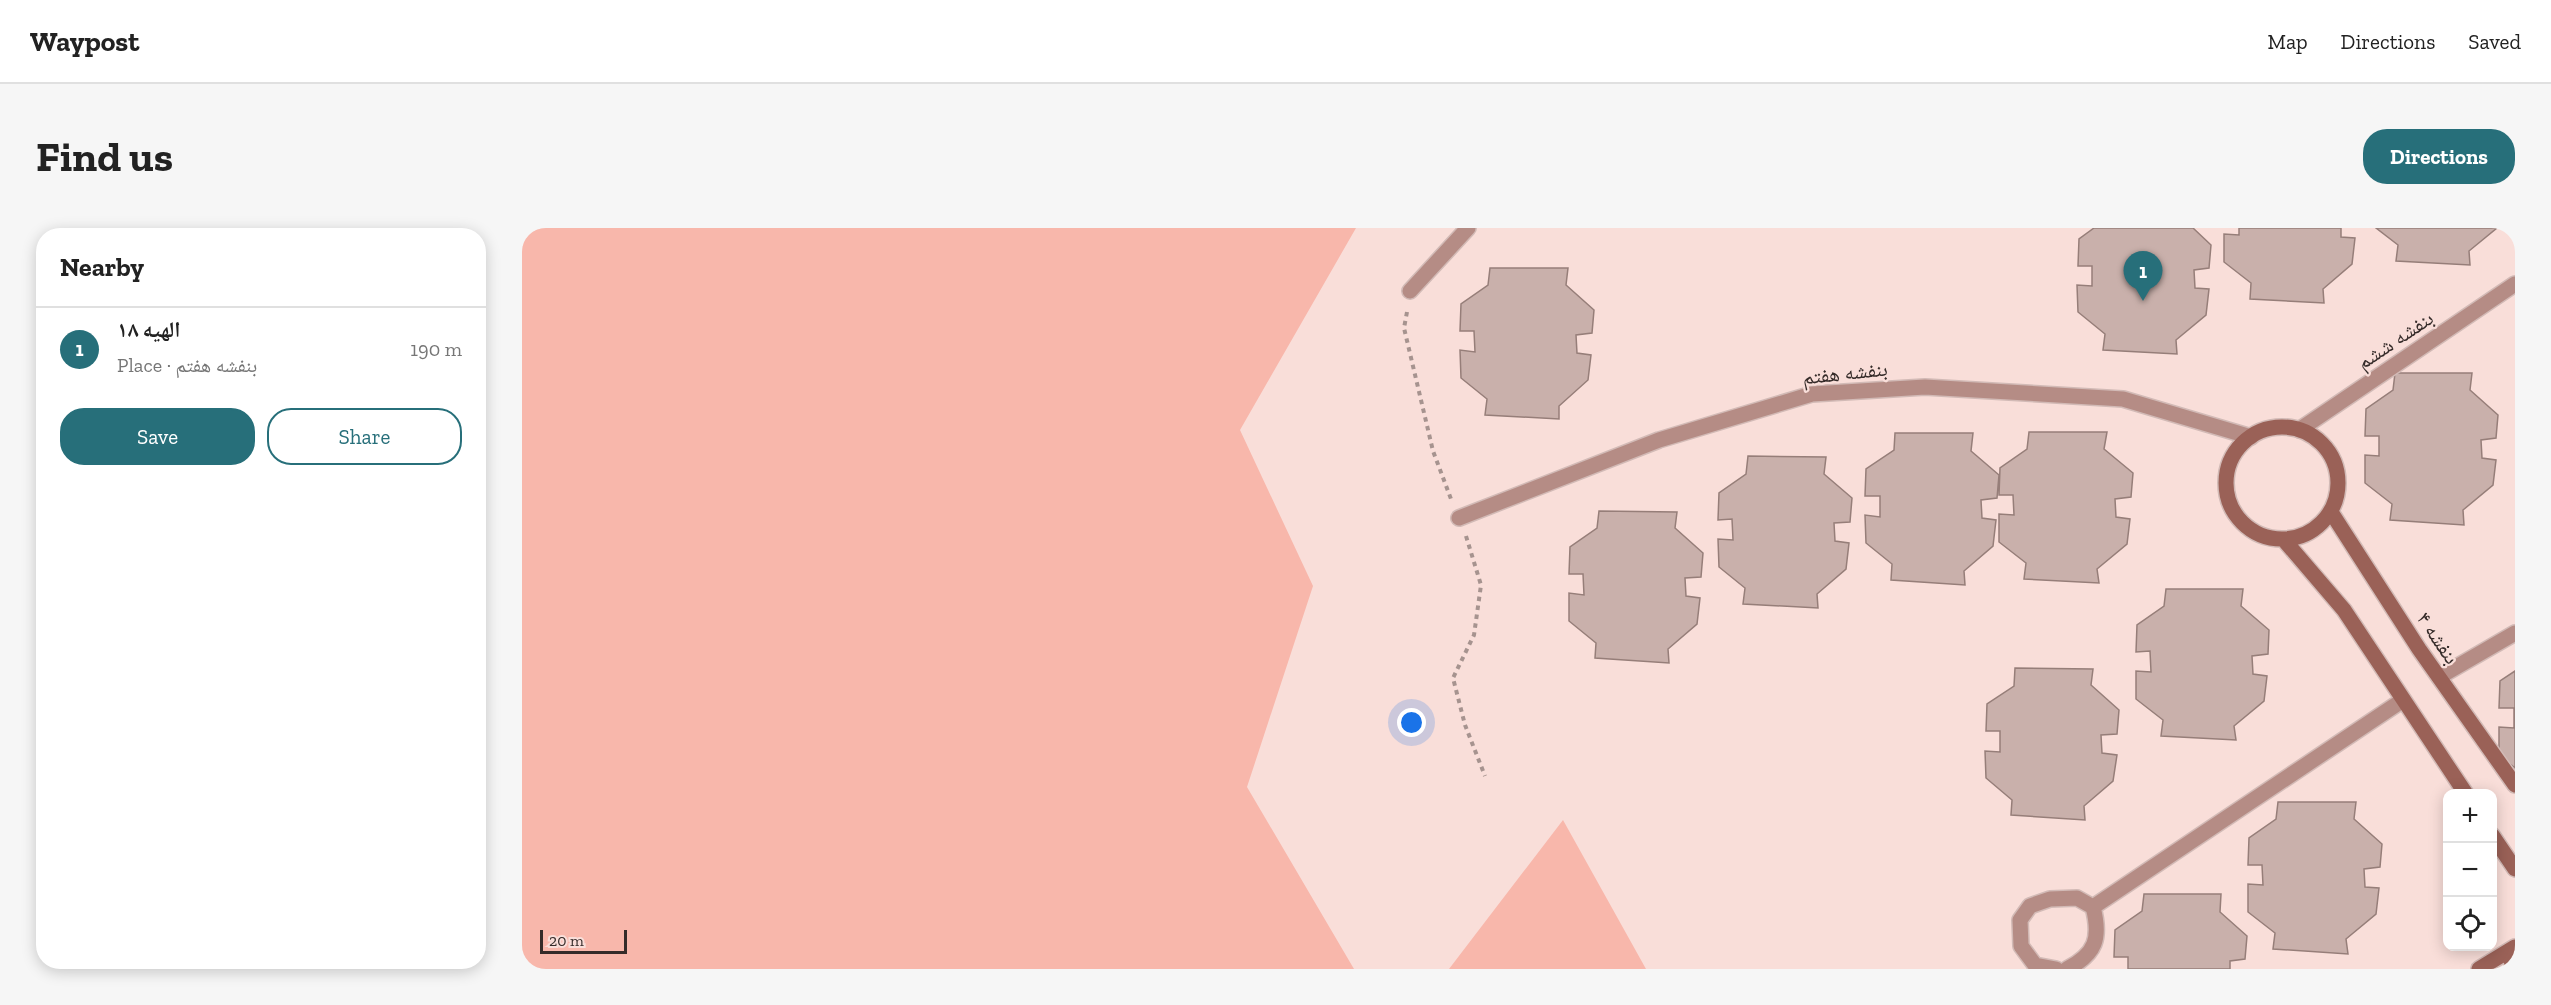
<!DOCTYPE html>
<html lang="en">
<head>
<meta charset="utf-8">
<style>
	body { margin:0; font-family:"Zilla Slab","Noto Naskh Arabic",serif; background:#f6f6f6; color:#222 }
	.controls { position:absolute; right:18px; bottom:18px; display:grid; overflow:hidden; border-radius:12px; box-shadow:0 3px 15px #0003 }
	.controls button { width:54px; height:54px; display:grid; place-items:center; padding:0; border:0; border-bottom:2px solid #e0e0e0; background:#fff; color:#222; font:30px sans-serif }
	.scale { position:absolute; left:18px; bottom:15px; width:87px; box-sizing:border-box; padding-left:6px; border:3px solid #352b29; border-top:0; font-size:16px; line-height:21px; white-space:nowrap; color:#352b29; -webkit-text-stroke:4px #f9ded9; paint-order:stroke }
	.you { position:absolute; left:890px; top:495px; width:21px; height:21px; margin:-15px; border:4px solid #fff; border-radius:50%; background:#1a73e8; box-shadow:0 0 0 9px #1a73e833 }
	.badge { display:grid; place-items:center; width:39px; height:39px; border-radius:50%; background:#276f7a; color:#fff; font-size:20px; font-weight:700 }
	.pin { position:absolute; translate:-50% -50px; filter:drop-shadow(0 2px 3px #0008) }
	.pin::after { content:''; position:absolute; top:32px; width:21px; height:18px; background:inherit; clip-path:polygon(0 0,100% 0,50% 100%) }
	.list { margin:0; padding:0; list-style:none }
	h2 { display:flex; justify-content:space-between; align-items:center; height:78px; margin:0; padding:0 24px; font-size:26px }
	h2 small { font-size:20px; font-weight:400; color:#767676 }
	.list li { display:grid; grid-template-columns:39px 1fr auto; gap:18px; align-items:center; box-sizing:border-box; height:84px; padding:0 24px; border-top:2px solid #e0e0e0 }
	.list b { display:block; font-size:22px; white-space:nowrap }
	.list p { margin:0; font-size:20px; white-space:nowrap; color:#767676 }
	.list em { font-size:20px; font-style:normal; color:#767676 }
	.actions { display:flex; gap:12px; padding:18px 24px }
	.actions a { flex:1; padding:14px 0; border:2px solid #276f7a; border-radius:24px; text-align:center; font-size:21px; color:#276f7a }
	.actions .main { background:#276f7a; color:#fff }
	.icon { flex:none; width:33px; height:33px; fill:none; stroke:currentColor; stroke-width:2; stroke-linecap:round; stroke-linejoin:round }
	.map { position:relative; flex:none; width:1993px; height:741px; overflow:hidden; border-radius:24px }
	header { display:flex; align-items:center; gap:36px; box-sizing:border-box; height:84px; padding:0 30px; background:#fff; border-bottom:2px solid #e0e0e0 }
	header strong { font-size:28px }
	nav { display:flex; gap:33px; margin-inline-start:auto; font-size:21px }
	.intro { display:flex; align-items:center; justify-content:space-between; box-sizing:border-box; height:144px; padding:0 36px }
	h1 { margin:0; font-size:42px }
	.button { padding:15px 27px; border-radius:24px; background:#276f7a; color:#fff; font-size:21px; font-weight:700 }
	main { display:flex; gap:36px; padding:0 36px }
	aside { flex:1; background:#fff; border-radius:24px; box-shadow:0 3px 15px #0003 }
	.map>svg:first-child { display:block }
	.green { fill:#f8b7ab }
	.building { fill:#c9b0ab; stroke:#967e79; stroke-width:1.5 }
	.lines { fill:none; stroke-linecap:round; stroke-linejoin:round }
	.street-casing { stroke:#d2bab6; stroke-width:18 }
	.secondary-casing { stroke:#d2bab6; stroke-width:18 }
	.path { stroke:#a6938f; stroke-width:4; stroke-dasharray:4.5 4.5; stroke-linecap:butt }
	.street { stroke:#b58c85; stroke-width:15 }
	.secondary { stroke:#9a6157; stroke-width:15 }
	.labels { text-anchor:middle; stroke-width:4.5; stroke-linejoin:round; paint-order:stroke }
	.street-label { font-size:21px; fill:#352b29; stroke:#f9ded9 }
</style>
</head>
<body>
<header>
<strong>Waypost</strong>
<nav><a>Map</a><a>Directions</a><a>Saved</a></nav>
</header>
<div class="intro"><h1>Find us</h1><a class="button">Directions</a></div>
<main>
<aside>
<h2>Nearby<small></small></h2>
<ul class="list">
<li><span class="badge">1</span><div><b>الهیه ۱۸</b><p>Place · بنفشه هفتم</p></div><em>190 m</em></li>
</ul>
<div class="actions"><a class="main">Save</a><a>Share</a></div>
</aside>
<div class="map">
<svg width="1993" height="741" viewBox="0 0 1993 741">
	<rect width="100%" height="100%" fill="#f9ded9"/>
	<path class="green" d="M0 0H834L718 202 791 358 725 559 832 741H0Z
		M1041 592 1124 741H927Z"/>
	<path class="building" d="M1572 0H1671L1689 17 1687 40 1672 42 1673 60 1687 61 1684 87 1654 112 1655 126 1581 122 1583 106 1556 84 1555 57 1570 58V38H1556L1557 11Z
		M1717 0H1819V9L1833 10 1830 36 1801 61 1802 75 1728 71 1729 55 1702 34V6L1717 7Z
		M1854 0H1975L1947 23 1948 37 1874 33 1876 17Z
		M968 40H1046L1044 57 1072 82 1070 105 1054 107 1055 125 1069 127 1066 152 1037 178V191L963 187 965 171 939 150 938 122 953 124 952 103H938L939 76 966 57Z
		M1873 145H1950L1948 162 1976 187 1974 210 1959 212 1960 230 1974 232 1971 257 1941 282 1942 297 1868 292 1870 276 1843 255V227L1857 228V208H1843L1844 181 1871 162Z
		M1507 204H1585L1582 221 1611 245 1609 269 1593 271 1594 289 1608 291 1605 316 1575 341 1577 355 1502 351 1504 335 1477 314V286L1492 287 1491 267H1477L1478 240 1505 221Z
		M1373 205H1451L1449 223 1477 247 1475 270 1459 272 1460 290 1474 292 1471 318 1442 343 1443 357 1369 352 1370 336 1344 315 1343 287 1358 289V268H1343L1344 241 1372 222Z
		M1226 228 1304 229 1302 246 1330 270 1328 294 1312 295 1313 313 1327 315 1324 341 1295 366 1296 380 1221 376 1223 360 1197 339 1196 311 1211 312 1210 291 1196 292 1197 265 1224 246Z
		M1077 283 1155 284 1153 300 1181 325 1179 349 1163 350 1164 368 1178 370 1175 396 1146 421 1147 435 1073 430 1074 415 1047 393V365L1062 367 1061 346H1047L1048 319 1075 300Z
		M1644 361H1721L1719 378 1747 402 1746 426 1730 428 1731 446 1745 448 1742 473 1712 498 1714 512 1639 508 1641 492 1614 471V443L1629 444 1628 423 1614 424 1615 397 1642 378Z
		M1493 440 1571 441 1569 457 1597 482 1595 506 1579 507 1580 525 1595 527 1591 553 1562 578 1563 592 1489 587 1490 572 1464 550 1463 523 1478 524V503H1464L1465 476 1492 458Z
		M1993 443V540L1977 527V499L1992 500V480H1977L1978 453Z
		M1756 574H1834L1832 591 1860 616 1858 639 1842 641 1843 659 1857 660 1854 686 1824 711 1826 726 1751 721 1753 705 1726 684V656L1741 657 1740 637H1726L1727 610 1754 591Z
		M1622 666H1699L1698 684 1725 708 1723 731 1708 733V741H1606V729H1592L1593 702 1620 683Z"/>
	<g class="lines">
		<g class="street-casing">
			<path id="street" d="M888 63 946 0
				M1777 202 1993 56
				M937 290 1137 212 1290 166 1403 159 1601 171 1729 209
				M1917 449 1993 405
				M1571 679 1881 472
				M1534 741 1513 737 1499 718 1498 692 1508 678 1528 671 1555 670 1571 679C1579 710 1574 726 1545 741"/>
		</g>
		<g class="secondary-casing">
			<path id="secondary" d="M1704 255a56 56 0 1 1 112 0a56 56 0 1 1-112 0Z
				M1809 284 1897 421 1993 557
				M1762 312 1822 382 1944 566
				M1970 607 1993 641
				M1985 724 1993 741
				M1957 741 1993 719"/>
		</g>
		<path class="path" d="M885 84 882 100 911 223 929 271
			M944 308 959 357 952 407 931 450 943 497 963 548"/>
		<use href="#street" class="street"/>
		<use href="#secondary" class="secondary"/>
	</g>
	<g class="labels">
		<g class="street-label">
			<text transform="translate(1873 112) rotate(-34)" y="7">بنفشه ششم</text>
			<text transform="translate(1323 145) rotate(-6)" y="7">بنفشه هفتم</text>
			<text transform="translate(1916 410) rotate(56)" y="7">بنفشه ۴</text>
		</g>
	</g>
</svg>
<div class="controls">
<button>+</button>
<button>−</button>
<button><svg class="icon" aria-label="locate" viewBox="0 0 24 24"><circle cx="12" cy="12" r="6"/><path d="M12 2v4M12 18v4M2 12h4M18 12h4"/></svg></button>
</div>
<div class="scale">20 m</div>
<div class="you"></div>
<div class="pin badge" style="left:1621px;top:73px">1</div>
</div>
</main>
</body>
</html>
